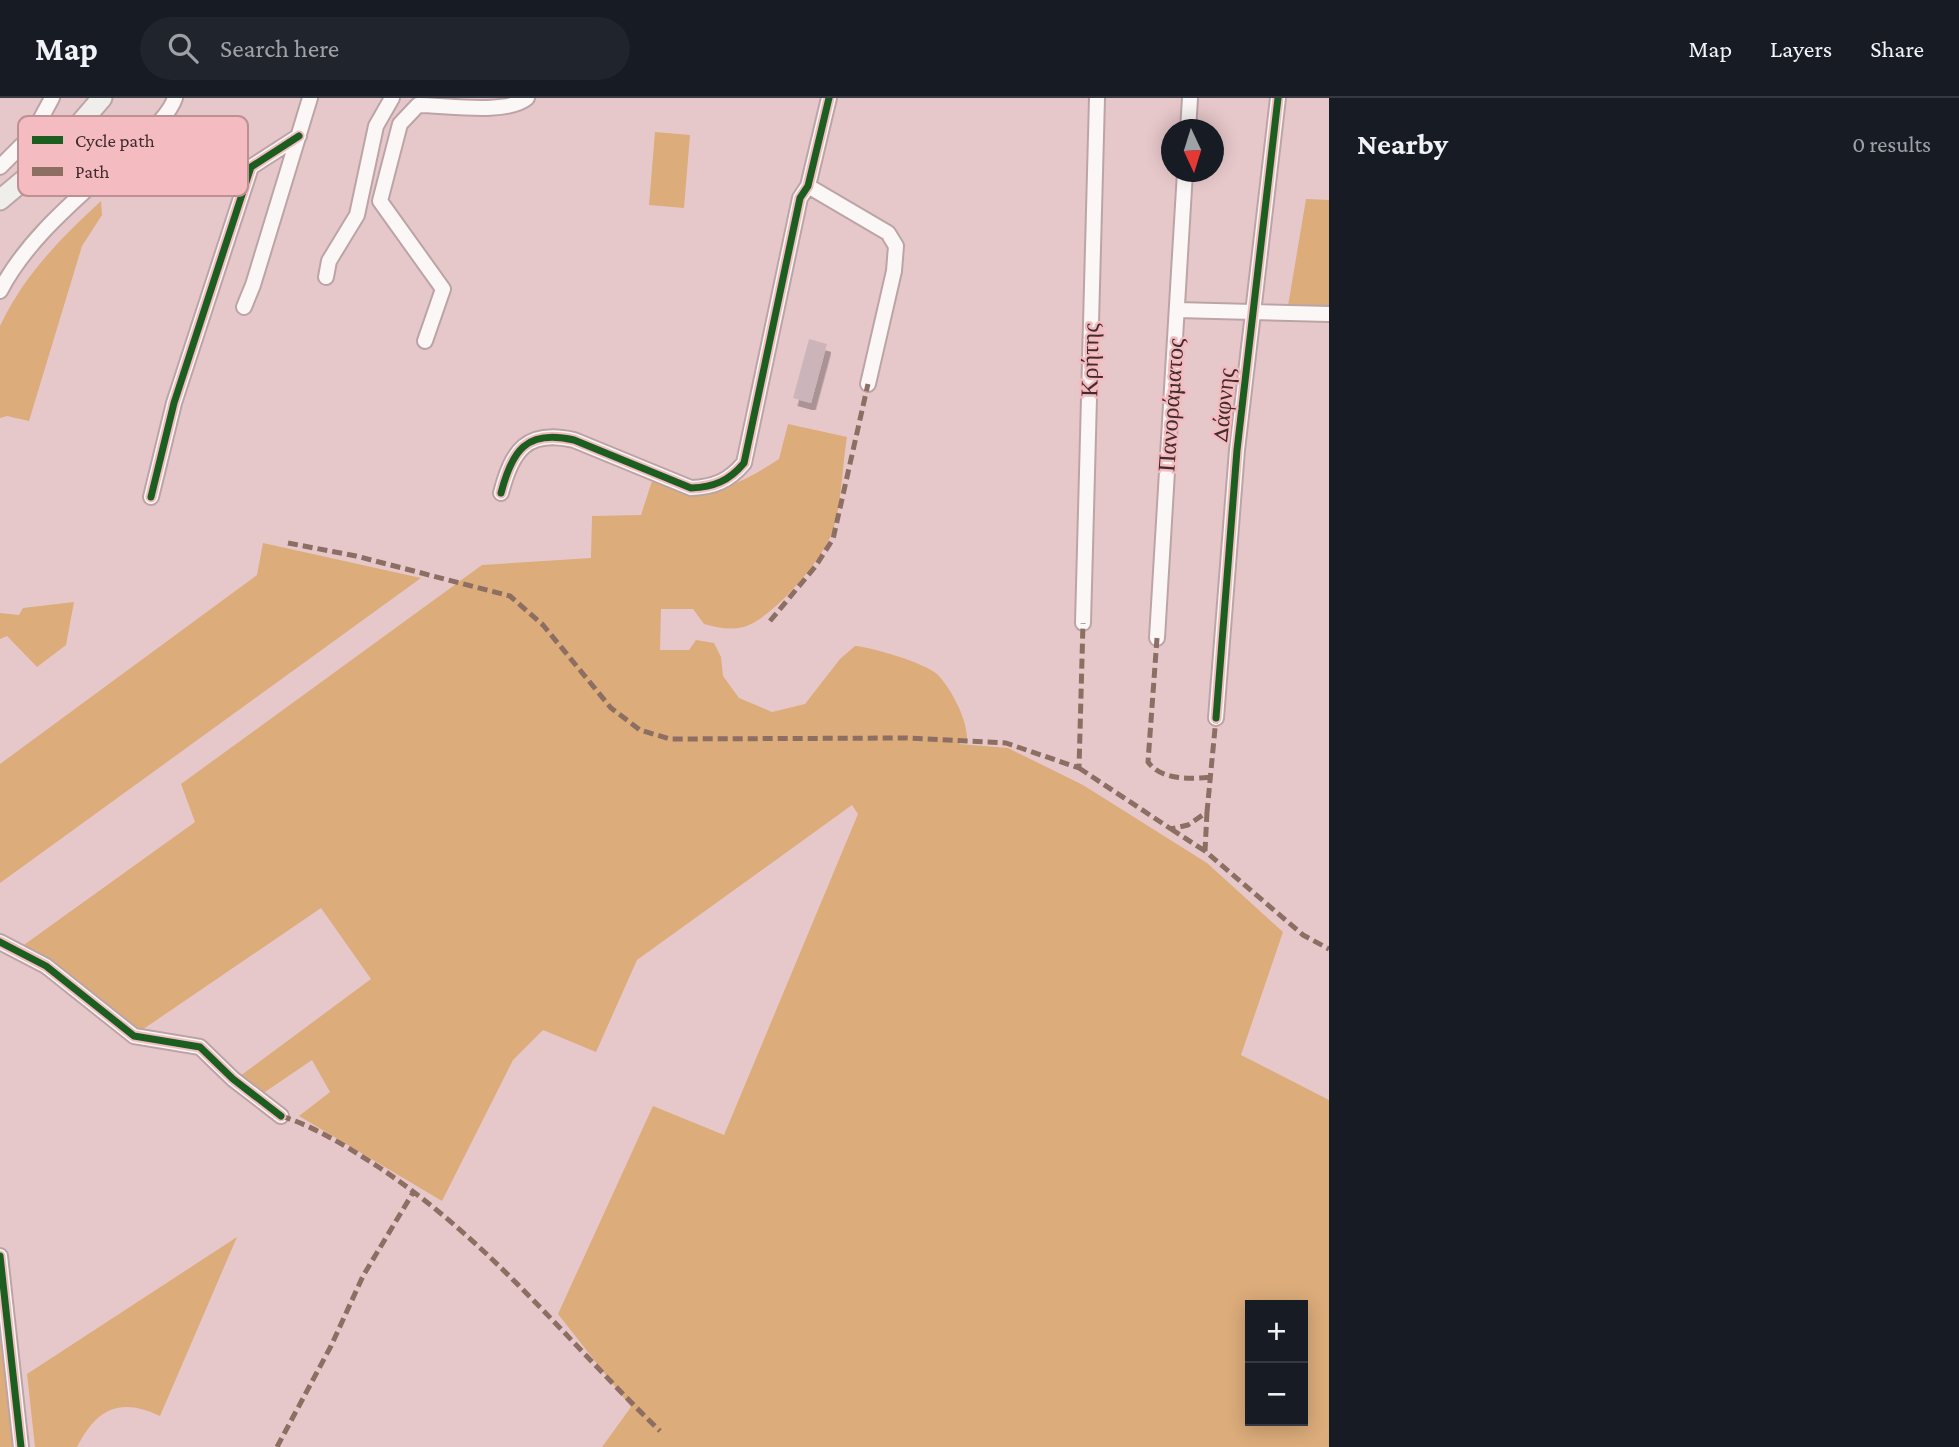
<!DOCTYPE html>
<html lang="en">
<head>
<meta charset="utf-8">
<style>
	body { margin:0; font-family:"Crimson Pro",serif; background:#20242c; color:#f1f3f6 }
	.controls { position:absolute; right:21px; bottom:21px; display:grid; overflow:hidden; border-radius:0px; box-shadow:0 4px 18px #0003 }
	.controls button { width:63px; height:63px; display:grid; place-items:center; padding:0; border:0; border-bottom:2px solid #363941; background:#171b24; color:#f1f3f6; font:35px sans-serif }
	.compass { position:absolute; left:1161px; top:21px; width:63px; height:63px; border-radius:50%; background:#171b24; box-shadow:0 4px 18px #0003; rotate:176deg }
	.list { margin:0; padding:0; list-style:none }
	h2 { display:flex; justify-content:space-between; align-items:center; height:91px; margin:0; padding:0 28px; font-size:30px }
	h2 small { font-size:23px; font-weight:400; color:#9ea1a6 }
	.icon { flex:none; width:38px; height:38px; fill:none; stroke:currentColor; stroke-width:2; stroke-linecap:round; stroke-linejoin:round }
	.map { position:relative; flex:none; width:1329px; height:1349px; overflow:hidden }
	header { display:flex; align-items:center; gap:42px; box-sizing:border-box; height:98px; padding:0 35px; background:#171b24; border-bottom:2px solid #363941 }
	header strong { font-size:33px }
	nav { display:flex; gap:38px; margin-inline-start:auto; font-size:24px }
	.search { width:490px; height:63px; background:#20242c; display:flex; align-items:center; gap:18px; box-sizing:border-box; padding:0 24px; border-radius:38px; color:#9ea1a6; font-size:26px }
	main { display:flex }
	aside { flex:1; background:#171b24 }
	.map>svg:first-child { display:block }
	.green { fill:#dcac7a; fill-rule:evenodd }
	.building { fill:#ccb5ba; filter:url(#shadow) }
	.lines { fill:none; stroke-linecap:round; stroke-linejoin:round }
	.street-casing { stroke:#bca4a6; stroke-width:18 }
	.secondary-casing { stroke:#bca4a6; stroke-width:23 }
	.street { stroke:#fbf7f7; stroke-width:14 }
	.secondary { stroke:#f0eeea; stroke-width:19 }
	.quiet { stroke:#8d6e63; stroke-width:5; stroke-dasharray:10 5; stroke-linecap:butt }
	.cycleway-casing { stroke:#f4bbc0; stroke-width:11 }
	.cycleway { stroke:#1b5e20; stroke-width:7 }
	.labels { text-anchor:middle; stroke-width:5; stroke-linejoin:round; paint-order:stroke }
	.street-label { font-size:24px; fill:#402b2d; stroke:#f4bbc0 }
	.key { fill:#f4bbc0; stroke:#be9094; stroke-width:2 }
	.key-label { font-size:19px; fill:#402b2d }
</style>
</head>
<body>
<header>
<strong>Map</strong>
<div class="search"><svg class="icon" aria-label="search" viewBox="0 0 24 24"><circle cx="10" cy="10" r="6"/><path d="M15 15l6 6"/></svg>Search here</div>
<nav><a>Map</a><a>Layers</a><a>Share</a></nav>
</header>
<main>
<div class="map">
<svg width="1329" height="1349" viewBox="0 0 1329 1349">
	<defs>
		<filter id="shadow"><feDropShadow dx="4.5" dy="8" stdDeviation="0" flood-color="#0004"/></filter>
	</defs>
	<rect width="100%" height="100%" fill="#e7c8ca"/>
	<path class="green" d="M655 34 690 37 684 110 649 107Z
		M1306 101 1329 102V211L1288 208Z
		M101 103 102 117 82 148 29 323 7 318 0 320V228L3 222C27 174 62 139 101 103Z
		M788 326 847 339C842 369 842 406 832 435 821 463 778 513 751 526 736 534 719 530 704 526L693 511H661L660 552H689L696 542 714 545 721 559 723 578 739 600 772 614 805 606 840 561 855 548C871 549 925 565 937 576 951 590 967 621 967 640L959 646 1008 650 1083 687 1207 765 1283 834 1241 957 1329 1002V1349H602L631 1309 558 1216 653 1008 724 1037 858 716 852 707 637 862 596 954 543 932 513 962 442 1103 299 1018 330 994 312 962 262 996 240 978 371 881 321 810 139 934 21 849 195 724 181 686 482 467 591 460 592 418 641 417 653 380C717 392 722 398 779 361ZM1250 1207H1303V1323H1250Z
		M263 445 421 480 0 785V666L257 477Z
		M74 504 66 547 37 569 7 538 0 541V515L19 517 23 510Z
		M237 1139 160 1318C120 1299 97 1310 77 1349H35L27 1276Z
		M0 1225 17 1349H0Z"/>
	<path class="building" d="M809 241 827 246 811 305 793 300Z"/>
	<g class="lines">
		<g class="street-casing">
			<path id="street" d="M1188 32 1190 0
				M0 69 32 37 52 0
				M808 88 888 135 896 148 894 173 868 286
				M326 179 329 163 357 117 376 28 392 0
				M0 193C29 137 84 95 130 52 145 37 168 20 175 0
				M244 209 253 187 310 0
				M1177 212 1329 216
				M425 243 443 191 380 103 400 26 418 7C446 7 507 17 527 0
				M501 395C512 353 526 331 574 342L691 390C714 389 729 383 744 365L800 100 808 88 829 0
				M151 399 174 305 251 69 299 38
				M1083 525 1097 0
				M1157 540 1185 74
				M1216 620 1237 352 1278 0
				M0 844 46 868 134 938 200 949 233 981 281 1018
				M0 1158 21 1349"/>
		</g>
		<g class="secondary-casing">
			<path id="secondary" d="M0 102 50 60 102 0"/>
		</g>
		<use href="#street" class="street"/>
		<use href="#secondary" class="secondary"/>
		<path class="quiet" d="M288 445 356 458 510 498 543 527 611 610 640 632 670 641 907 640 1006 645 1079 670 1083 525
			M770 523 815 469 833 441 868 286
			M1157 540 1148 664C1162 683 1192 681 1212 679
			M1079 670 1171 731 1188 727 1207 714 1216 620
			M1207 714 1205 753 1303 837 1329 851
			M1171 731 1205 753
			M281 1018C316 1029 349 1050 380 1070 491 1144 565 1241 660 1333
			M277 1349 331 1248 363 1178 414 1093"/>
		<g class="cycleway-casing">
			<path id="cycleway" d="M501 395C512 353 526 331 574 342L691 390C714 389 729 383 744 365L800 100 808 88 829 0
				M151 399 174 305 251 69 299 38
				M1216 620 1237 352 1278 0
				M0 844 46 868 134 938 200 949 233 981 281 1018
				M0 1158 21 1349"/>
		</g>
		<use href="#cycleway" class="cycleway"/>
	</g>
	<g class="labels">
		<g class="street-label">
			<text transform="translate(1090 262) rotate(-89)" y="8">Κρήτης</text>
			<text transform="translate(1171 307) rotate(-86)" y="8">Πανοράματος</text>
			<text transform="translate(1223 307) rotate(-84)" y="8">Δάφνης</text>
		</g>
	</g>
	<rect x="18" y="18" width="230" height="80" rx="10" class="key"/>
	<rect x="32" y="38" width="31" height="8" fill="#1b5e20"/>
	<rect x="32" y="69" width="31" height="9" fill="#8d6e63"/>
	<g class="key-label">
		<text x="75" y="49">Cycle path</text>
		<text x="75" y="80">Path</text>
	</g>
</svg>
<div class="controls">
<button>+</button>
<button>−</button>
</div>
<svg class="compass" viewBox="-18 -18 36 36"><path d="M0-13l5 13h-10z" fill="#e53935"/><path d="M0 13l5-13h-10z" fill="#9ea1a6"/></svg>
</div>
<aside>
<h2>Nearby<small>0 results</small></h2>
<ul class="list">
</ul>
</aside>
</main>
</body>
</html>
